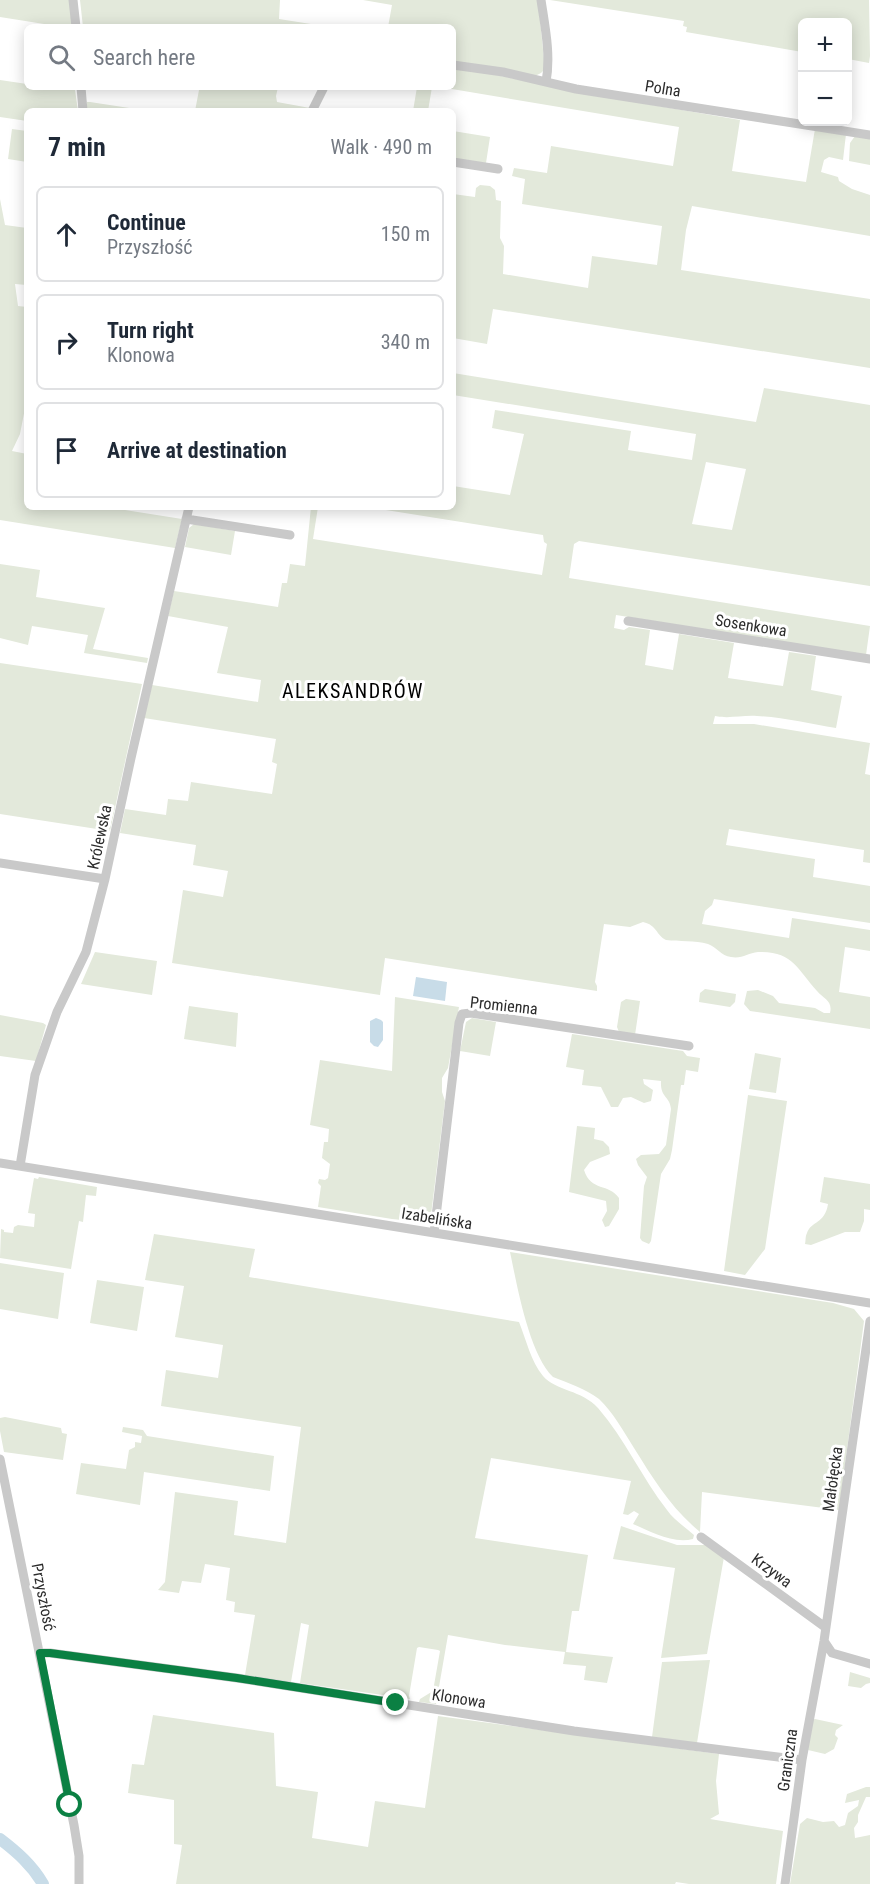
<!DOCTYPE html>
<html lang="en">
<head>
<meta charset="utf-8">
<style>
	body { margin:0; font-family:"Roboto Condensed",sans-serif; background:#f6f6f7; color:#1f2937 }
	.controls { position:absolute; right:18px; top:18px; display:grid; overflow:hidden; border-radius:9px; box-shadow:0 3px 15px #0003 }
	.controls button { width:54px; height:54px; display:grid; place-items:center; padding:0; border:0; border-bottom:2px solid #e0e1e3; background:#fff; color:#1f2937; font:30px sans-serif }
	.stop { position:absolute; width:18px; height:18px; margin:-14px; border:4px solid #0b8043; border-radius:50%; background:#fff }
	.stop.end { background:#0b8043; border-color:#fff; box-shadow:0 2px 6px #0008 }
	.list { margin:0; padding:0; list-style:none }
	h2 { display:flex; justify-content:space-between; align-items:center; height:78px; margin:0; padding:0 24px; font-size:26px }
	h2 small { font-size:20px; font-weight:400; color:#747a83 }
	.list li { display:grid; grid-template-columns:39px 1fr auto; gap:18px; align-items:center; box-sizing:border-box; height:96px; margin:0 12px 12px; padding:0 12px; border:2px solid #e0e1e3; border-radius:9px }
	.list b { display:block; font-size:22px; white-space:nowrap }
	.list p { margin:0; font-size:20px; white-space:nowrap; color:#747a83 }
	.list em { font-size:20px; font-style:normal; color:#747a83 }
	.icon { flex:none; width:33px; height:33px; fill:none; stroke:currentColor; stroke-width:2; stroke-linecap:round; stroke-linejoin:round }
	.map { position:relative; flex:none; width:870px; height:1884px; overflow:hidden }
	.search { position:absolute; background:#fff; box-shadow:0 3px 15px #0003; left:24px; top:24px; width:432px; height:66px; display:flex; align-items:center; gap:15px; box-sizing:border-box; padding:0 21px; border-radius:9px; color:#747a83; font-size:22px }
	.panel { position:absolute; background:#fff; box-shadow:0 3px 15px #0003; left:24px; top:108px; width:432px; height:402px; border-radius:9px }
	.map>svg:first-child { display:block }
	.green { fill:#e3e9db; fill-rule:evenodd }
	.water { fill:#c8dce8 }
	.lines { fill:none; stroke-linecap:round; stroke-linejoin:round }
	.river { stroke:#c8dce8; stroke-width:12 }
	.minor { stroke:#c9c9c9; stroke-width:9 }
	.route { stroke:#0b8043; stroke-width:8 }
	.labels { text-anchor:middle; stroke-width:6; stroke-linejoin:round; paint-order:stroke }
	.street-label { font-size:16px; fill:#2c2c2c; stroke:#fff }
	.quarter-label { font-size:20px; letter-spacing:1.5px; fill:#000; stroke:#fff }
</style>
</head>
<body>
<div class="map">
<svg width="870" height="1884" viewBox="0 0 870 1884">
	<rect width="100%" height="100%" fill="#fff"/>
	<path class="green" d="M0 0H69L73 27H63L0 17Z
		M80 0H280L279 19 330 27H83Z
		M363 0H538L545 69 541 73 535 76 453 62V27H388L392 5Z
		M550 0H869L870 56 869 63 848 59V22H802V52L686 32 687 27 683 26 684 21Z
		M453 68 496 75 612 98 740 120 732 171 806 182 815 129 846 134 843 160 829 157 824 160 821 172 838 177 839 181 852 189 870 195V236L692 206 686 230 681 270 870 299V368L493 309 487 344 453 338V194L475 197 476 188 480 185 490 186 495 190 496 200 501 201 500 238 504 246 503 274 588 288 592 256 657 265 662 226 522 204 525 179 512 176 514 168 547 173 551 146 673 166 679 127 440 87H453Z
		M0 80 27 84V87H51L75 90 78 111H27V121L0 117Z
		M182 87H278L276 96 277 102 310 108 308 111H195L199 90Z
		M417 87H432L428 111H413Z
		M87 102H90L149 111H87Z
		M12 129 27 131V162L8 159Z
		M453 131 490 137 486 163 453 159Z
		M855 136 870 138V165L849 161 850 143Z
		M0 199 5 225 27 228V285L15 284 18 306 27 307V398L20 434 12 451 27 454V507H106L182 519 175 548 0 520Z
		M453 373 756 422 764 388 870 405V586L579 541 574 544 569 578 870 626 866 655 616 615 614 628 624 630 629 627 650 630 645 665 673 670 679 634 734 643 728 678 783 686 789 652 816 656 811 690 842 696 836 728C810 724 783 717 757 716 742 715 729 719 715 716L713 724H754L870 743 865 774 870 775V863L863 862 864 850 729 829 726 845 815 859 813 877 870 886V923L714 899 712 905 705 911 702 924 789 938 792 918 870 930V951L845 947 839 992 870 997V1029L750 1011 744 1004 747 991 758 990 773 996 779 1003 815 1008 824 1013H830C833 1001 824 999 817 991 797 969 793 951 758 952 748 953 742 959 731 957 721 956 717 947 708 944 695 940 679 942 666 940 656 935 657 925 643 922L630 927 604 924 595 982 597 986V991L385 958 380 995 172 963 183 890 223 897 228 871 193 865 196 845 120 833 125 809 166 815 168 799 188 801 191 782 272 794 277 764 272 762 276 739 144 718 152 685 258 702 261 680 217 673 228 627 168 616 174 591 278 607 282 583H287L290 564 305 566 311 507H318L313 539 542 575 547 544 544 542 543 535 367 507H453V486L510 495 524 434 492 428 495 410 631 431 628 450 692 460 696 434 453 395ZM706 462 746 469 732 530 692 524Z
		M194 524 235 531 231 555 185 547 189 528Z
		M0 564 40 570 36 597 105 608 93 649 148 658 147 663 84 653 88 635 32 626 28 645 0 638Z
		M0 663 142 684 110 831 0 814Z
		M95 952 157 961 152 995 81 984Z
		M705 989 736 994 735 1002 730 1007 699 1002 700 993Z
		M395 997 459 1007 448 1068 442 1078V1092L445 1101 430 1223 392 1219 318 1207 321 1186 318 1183 319 1179 325 1180 328 1178 330 1164 322 1158 324 1142H328L329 1129 310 1125 320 1060 392 1071Z
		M626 999 640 1001 635 1035 619 1032 617 1027 621 1002Z
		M189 1006 238 1013 236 1047 184 1039Z
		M0 1015 43 1023 46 1025 36 1061 0 1056Z
		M472 1018 496 1022 490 1056 460 1051 466 1022Z
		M572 1034 683 1051 687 1056 700 1058 698 1072 686 1070 684 1085H681L672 1150 670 1159 661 1174 651 1241 649 1244 642 1241 640 1238 644 1186 647 1177 638 1165 636 1159 641 1155 659 1154 666 1145 671 1109C670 1096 660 1098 661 1081L643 1079 644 1084 653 1090 651 1101 644 1103 631 1097 623 1098 618 1107H611C608 1100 604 1094 601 1087L582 1085 584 1070 566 1067Z
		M755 1053 781 1058 776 1093 749 1089Z
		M748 1095 787 1101 765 1249 745 1275 724 1271Z
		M577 1126 595 1128 594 1139 603 1141 609 1147 610 1154 590 1162 584 1170C591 1192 609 1183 619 1198V1209L609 1226 605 1227 602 1220 607 1211 606 1201 569 1192Z
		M39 1177 97 1187 96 1196 86 1195 83 1222 79 1221 71 1269 0 1258 1 1229 4 1230V1232L13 1233 14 1227 18 1225 34 1227 35 1214 28 1213 34 1178 38 1179Z
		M824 1177 870 1184V1210L864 1209V1221L860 1232H845L811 1245 805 1244C806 1240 805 1237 807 1233 811 1221 825 1224 828 1204L820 1202Z
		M154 1234 255 1249 249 1277 519 1322C526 1339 531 1362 543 1376 556 1391 582 1390 598 1408 625 1439 642 1478 667 1510 674 1520 685 1527 694 1535L693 1539C673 1544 651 1532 633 1524L639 1514 634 1511 628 1515 623 1514 631 1481 491 1458 475 1538 588 1555 579 1611H572L566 1652 613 1657 607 1683 584 1680 586 1666 563 1664 565 1652 505 1645 448 1635 436 1704 419 1702 420 1699 433 1691 440 1651 438 1650 419 1647 417 1648 409 1696 410 1699 300 1683 309 1625 301 1623 291 1682 245 1675 255 1615 234 1612 235 1602 226 1600 230 1568 205 1564 201 1583 182 1581 179 1593 158 1590 165 1582 175 1492 238 1501 234 1535 286 1543 301 1427 161 1406 166 1370 218 1378 223 1345 175 1337 184 1286 145 1280Z
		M510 1252 833 1303 854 1309 864 1321 839 1510 702 1492 700 1532C671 1508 654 1480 634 1448 624 1432 613 1412 599 1399 586 1389 568 1383 553 1377 529 1354 517 1285 510 1252Z
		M0 1263 64 1273 58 1319 0 1309Z
		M97 1280 144 1287 137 1331 90 1323Z
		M5 1417 61 1428 62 1433 67 1434 63 1460 4 1452 0 1431V1418Z
		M123 1427 143 1430 147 1436 274 1456 270 1491 144 1472 140 1505 76 1494 81 1463 126 1469 129 1450 135 1447V1442L141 1443 142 1436 122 1432Z
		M621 1526 677 1545H707L724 1557 707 1654 661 1658 675 1568 613 1559Z
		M710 1660 697 1743 652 1737 662 1662Z
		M850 1672 870 1678V1683L866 1684 861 1688 848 1686Z
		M153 1715 274 1733 276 1786 318 1792 312 1838 368 1847 375 1801 425 1808 438 1716 719 1754 716 1781 719 1814 710 1819 783 1831 776 1884H689L676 1882 675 1884H176L182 1845 174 1844V1800L128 1793 132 1764 144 1765Z
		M815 1719 843 1725 836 1730 835 1735 838 1738 834 1749 825 1754 808 1750 812 1720Z
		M866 1787H870V1797H866L858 1815V1822L854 1828 855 1838 870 1835V1884H790L800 1824 807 1818 823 1822 834 1821 839 1827 845 1825 848 1813 858 1806 859 1800 845 1803 847 1794Z"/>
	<path class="water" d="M416 977 447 982 445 1001 413 996Z
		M376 1018 381 1020 383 1022V1040L378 1047 374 1046 370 1042V1021Z"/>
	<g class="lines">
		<path class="river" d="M0 1839C17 1852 32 1865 43 1884"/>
		<path class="minor" d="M73 0 76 27
			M541 0C545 27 551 55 546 82
			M453 65 503 72 576 89 870 135
			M81 87 83 111
			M312 111 324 87
			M453 162 498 169
			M186 519 290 535
			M628 621 870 659
			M0 863 105 879
			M0 1163 870 1303
			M20 1166 35 1075 57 1012 86 952 105 879 131 758 189 507
			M434 1233 459 1023 462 1014 471 1013 689 1046
			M0 1459 74 1825 79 1856V1884
			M701 1537 825 1627
			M824 1641 832 1653 870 1664
			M40 1653H50L237 1678 574 1731 802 1760
			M785 1884 802 1760 824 1641 870 1321"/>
	</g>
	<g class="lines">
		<path class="route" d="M70 1805 40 1653H50L237 1678 396 1703"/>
	</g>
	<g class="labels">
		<g class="street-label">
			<text transform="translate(663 88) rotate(9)" y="6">Polna</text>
			<text transform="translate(751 625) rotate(9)" y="6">Sosenkowa</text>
			<text transform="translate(99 837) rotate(-78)" y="6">Królewska</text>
			<text transform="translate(504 1005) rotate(6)" y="6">Promienna</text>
			<text transform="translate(437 1218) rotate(9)" y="6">Izabelińska</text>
			<text transform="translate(832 1479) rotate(-82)" y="6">Małołęcka</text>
			<text transform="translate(772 1570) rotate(36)" y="6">Krzywa</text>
			<text transform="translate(44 1597) rotate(79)" y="6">Przyszłość</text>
			<text transform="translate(459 1698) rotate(9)" y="6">Klonowa</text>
			<text transform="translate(787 1760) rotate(-82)" y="6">Graniczna</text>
		</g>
		<g class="quarter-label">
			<text x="353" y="698">ALEKSANDRÓW</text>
		</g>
	</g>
</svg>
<div class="controls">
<button>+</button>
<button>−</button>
</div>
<div class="stop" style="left:70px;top:1805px"></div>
<div class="stop end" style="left:396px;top:1703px"></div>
<div class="search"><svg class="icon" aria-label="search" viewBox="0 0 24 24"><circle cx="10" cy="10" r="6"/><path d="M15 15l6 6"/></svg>Search here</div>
<section class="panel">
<h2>7 min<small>Walk · 490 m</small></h2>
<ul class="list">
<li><svg class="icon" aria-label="ahead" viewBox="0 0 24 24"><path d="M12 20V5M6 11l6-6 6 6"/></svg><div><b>Continue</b><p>Przyszłość</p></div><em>150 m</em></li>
<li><svg class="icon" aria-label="right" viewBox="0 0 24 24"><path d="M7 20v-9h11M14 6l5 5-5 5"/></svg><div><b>Turn right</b><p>Klonowa</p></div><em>340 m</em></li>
<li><svg class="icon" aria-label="arrive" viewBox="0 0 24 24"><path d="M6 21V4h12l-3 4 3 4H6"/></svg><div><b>Arrive at destination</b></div></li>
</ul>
</section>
</div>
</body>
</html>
